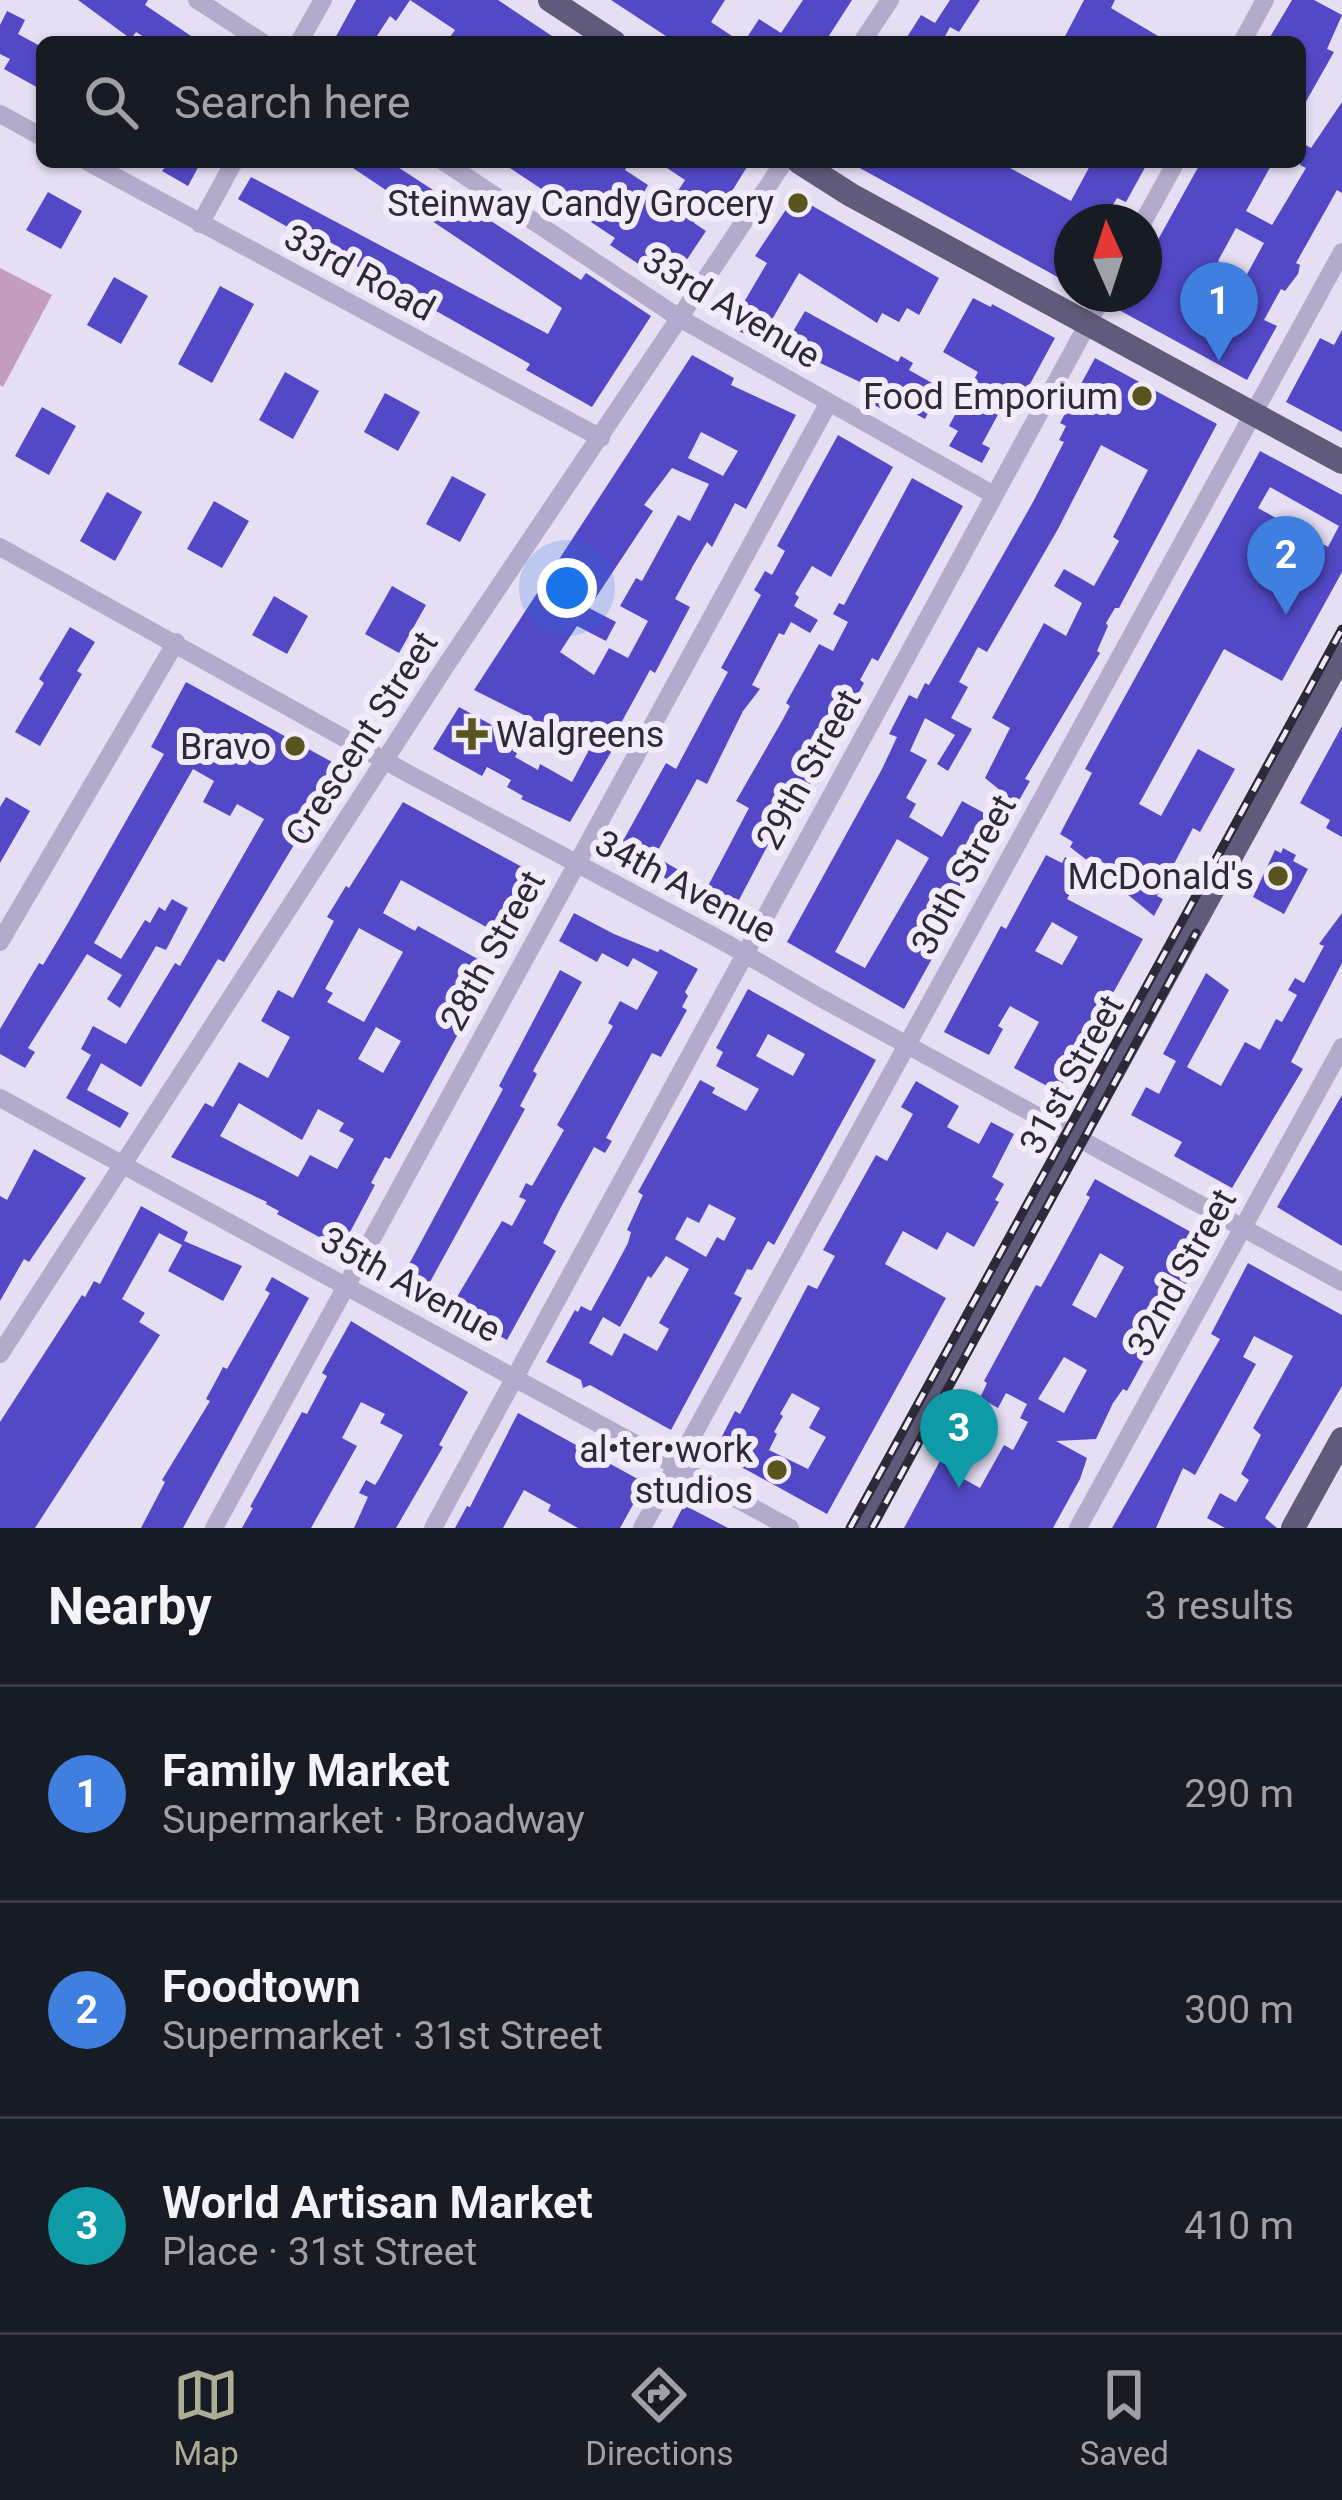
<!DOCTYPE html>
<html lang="en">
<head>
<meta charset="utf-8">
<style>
	body { margin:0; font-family:Roboto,sans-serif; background:#20242c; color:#f1f3f6 }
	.compass { position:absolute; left:1054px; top:204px; width:108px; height:108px; border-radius:50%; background:#171b24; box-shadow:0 3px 9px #0004; rotate:357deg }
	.you { position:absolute; left:567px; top:588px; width:42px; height:42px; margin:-30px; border:9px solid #fff; border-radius:50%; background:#1a73e8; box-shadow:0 0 0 18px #1a73e833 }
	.badge { display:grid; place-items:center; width:78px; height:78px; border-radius:50%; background:#adac95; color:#fff; font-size:39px; font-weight:700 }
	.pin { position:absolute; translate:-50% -99px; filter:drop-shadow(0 3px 6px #0008) }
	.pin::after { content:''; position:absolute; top:63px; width:42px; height:36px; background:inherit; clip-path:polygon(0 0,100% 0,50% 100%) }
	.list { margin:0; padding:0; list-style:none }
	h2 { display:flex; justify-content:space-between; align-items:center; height:156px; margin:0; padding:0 48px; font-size:51px }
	h2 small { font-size:39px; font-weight:400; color:#9ea1a6 }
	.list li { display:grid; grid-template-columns:78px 1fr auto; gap:36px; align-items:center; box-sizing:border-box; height:216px; padding:0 48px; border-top:3px solid #363941 }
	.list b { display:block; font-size:45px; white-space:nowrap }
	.list p { margin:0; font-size:39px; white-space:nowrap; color:#9ea1a6 }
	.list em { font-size:39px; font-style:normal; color:#9ea1a6 }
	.icon { flex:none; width:66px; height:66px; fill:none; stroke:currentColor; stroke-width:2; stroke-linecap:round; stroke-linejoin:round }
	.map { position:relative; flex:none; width:1342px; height:1528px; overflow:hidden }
	.search { position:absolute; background:#171b24; box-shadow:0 3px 9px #0004; left:36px; right:36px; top:36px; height:132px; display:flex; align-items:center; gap:30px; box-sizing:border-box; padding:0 42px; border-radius:18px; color:#9ea1a6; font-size:45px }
	.sheet { height:804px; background:#171b24 }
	nav { display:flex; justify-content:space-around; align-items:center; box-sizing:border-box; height:168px; border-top:3px solid #363941; background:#171b24; font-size:33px; color:#9ea1a6 }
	nav a { display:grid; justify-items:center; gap:6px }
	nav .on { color:#adac95 }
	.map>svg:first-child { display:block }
	.green { fill:#c29ebc }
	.building { fill:#5349c6; fill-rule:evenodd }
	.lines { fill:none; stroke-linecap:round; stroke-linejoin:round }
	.minor { stroke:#b4aacb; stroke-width:18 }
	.major { stroke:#605b7a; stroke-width:24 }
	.rail-casing { stroke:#2c2938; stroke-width:9 }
	.rail { stroke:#f1ebfa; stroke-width:4.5; stroke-dasharray:14; stroke-linecap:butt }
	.poi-dot { fill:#5a551e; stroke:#f1ebfa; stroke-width:4.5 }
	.labels { text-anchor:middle; stroke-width:12; stroke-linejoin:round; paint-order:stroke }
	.poi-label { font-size:36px; fill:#2c2938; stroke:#f1ebfa; text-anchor:end }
	.street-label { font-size:36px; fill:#2c2938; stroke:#f1ebfa }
</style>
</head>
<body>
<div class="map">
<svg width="1342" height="1528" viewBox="0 0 1342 1528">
	<rect width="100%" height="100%" fill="#e6def3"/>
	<path class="green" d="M0 268 52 295 3 387 0 385Z"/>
	<path class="building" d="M78 0H148L145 5 200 42H152L136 32 131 39Z
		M356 0H410L396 21 390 16 373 42H333Z
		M410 0H498L561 42H458L450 37 455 30Z
		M611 0H725L711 22 741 42H675Z
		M803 0H852L825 42H744L759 19 781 33Z
		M950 0H980L959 32 950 27 942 42H904L921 15 935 23Z
		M1084 0H1115L1111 8 1168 42H1062Z
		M1292 0H1314L1342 15 1327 49 1334 52 1300 112V42H1267Z
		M7 11 25 20 18 34 42 47V90L4 69 10 59 0 54V25Z
		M1342 102V193L1337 190 1296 263 1300 265 1298 274 1285 291 1281 289 1264 320 1277 326 1247 380 1119 310 1128 294H1144V265L1201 162H1273L1246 211 1272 225 1306 168 1300 165V142L1311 148ZM1236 228 1264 243 1246 276 1218 261Z
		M169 162H201L188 186 162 171Z
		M344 162H390L450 201 453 196 581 280 586 273 651 316 592 407 526 370 530 364 238 199 251 177 548 334 562 308Z
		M501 162H630L625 170 648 185 643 194 669 205 685 180 658 162H750L724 204 711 196 694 223 706 231 670 285 610 245 615 238Z
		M849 162H999L1071 201 1092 162H1148L1126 202 1117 198 1103 222H1072V285Z
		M48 192 82 211 61 249 26 230Z
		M795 196 939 278 919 315 907 308 899 322 882 313 877 323 799 273 759 342 730 326 767 263 755 256Z
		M114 277 148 296 121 344 87 325Z
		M220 286 254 304 212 383 178 364Z
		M973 298 991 307 992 304 1055 338 1024 395 1012 389 982 444 990 448 982 463 949 446 958 431 949 426 978 372 943 352Z
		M805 311 898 362 901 356 913 363 909 370 941 388 925 419 891 401 886 411 874 405 881 392 818 362 820 358 788 340Z
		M1342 330V432L1286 402 1320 338 1334 345Z
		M692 355 734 378 731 385 796 415 746 509 735 503 712 547 707 542 694 564 675 599 690 607 655 673 650 670 643 683 615 734 620 737 570 822 521 799 523 796 507 787 511 780 487 767 482 776 433 749 459 707 523 742 515 757 538 770 540 764 572 782 590 748 474 690ZM701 432 738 451 723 476 688 458ZM672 468 709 484 690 521 678 515 642 581 636 578 620 606 648 621 628 658 609 648 594 675 560 652 577 626 606 641 616 622 589 608 653 511 644 505Z
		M1095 358 1217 424 1119 608H1115L1106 623 1108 626 1097 651 1100 653 1025 779 1030 781 1017 804 985 778 1010 728 992 718 1044 623 1066 636 1082 603 1054 586 1064 569 1094 586 1119 541 1113 537 1148 470 1101 445 1058 529 987 652 978 647 959 682 968 687 951 718 972 729 948 771 937 764 955 735 925 718 910 751 927 760 906 798 916 804 909 817 942 837 962 801 1008 826 991 837 983 852 988 855 971 887 962 882 944 915 953 921 904 1009 787 942 882 769 897 737 889 734 909 695 917 699 925 683 929 685 1033 502 1064 442 1059 440 1066 426 1060 423ZM897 839 929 858 865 968 835 952Z
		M285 372 319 391 293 439 259 420Z
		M385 393 420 412 398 451 364 432Z
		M42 407 76 426 49 475 15 456Z
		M838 435 893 467 831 577 812 566 795 594 799 597 794 606 818 620 810 633 791 622 784 635 779 633 752 685 760 689 743 711 707 784 697 779 655 856 680 871 708 886 749 808 736 801 782 721 790 706 786 703 819 644 833 651 848 622 833 614 839 603 844 605 912 478 963 506 878 661 872 658 860 680 864 683 786 828 779 824 731 915 613 849 620 837 624 839 666 763 676 769 709 707 728 672 721 668 761 595 754 590 765 571 772 575 785 551 777 546Z
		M1260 451 1342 495V572L1282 681 1224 649 1139 804 1161 816 1198 749 1235 769 1200 832 1193 828 1157 896 1163 899 1154 916 1111 881 1117 870 1091 856 1088 861 1070 847 1073 842 1060 834 1092 773 1085 769ZM1270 487 1339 526 1328 547 1258 508Z
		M452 476 486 494 460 542 426 524Z
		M107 492 142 512 115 561 80 541Z
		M214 501 249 521 222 568 187 549Z
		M392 586 426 605 399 653 365 634Z
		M274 596 308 616 287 654 252 635Z
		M70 627 95 642 77 671 82 674 40 746 15 732 44 683 39 679Z
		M186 682 354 774 307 843 298 838 224 962 218 959 141 1087 101 1063 87 1090 129 1113 120 1128 66 1098 91 1055 81 1049 93 1026 126 1044 175 963 180 966 264 819 237 804 230 816 203 802 214 781 193 769 94 943 121 959 145 920 150 923 159 907 165 911 172 899 188 908 166 950 156 946 120 1008 107 999 122 975 87 954 28 1048 35 1052 25 1068 0 1054V1029L39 963 43 965 68 923 164 754 151 747Z
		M1342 726V837L1326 828 1330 820 1300 803Z
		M6 797 30 811 0 863V807Z
		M403 802 544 879 510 940 401 880 383 913 415 931 418 926 494 968 390 1159 385 1157 371 1183 375 1185 341 1249 277 1214 279 1211 266 1204 267 1202 171 1157 205 1103 213 1107 239 1062 268 1078 290 1037 261 1021 278 990 293 998 334 921 327 917 346 886 349 888ZM359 928 403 952 364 1022 327 1002 333 993 325 989ZM376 1027 401 1041 383 1073 358 1059ZM239 1103 302 1140 318 1109 344 1123 339 1131 354 1139 337 1169 310 1155 298 1177 220 1136Z
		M1283 848 1296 855 1293 861 1308 869 1284 914 1253 897 1275 850 1281 853Z
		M1046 855 1062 863 1065 857 1084 867 1067 899 1143 939 1058 1092 1014 1068 1039 1022 1010 1006 998 1026 1003 1029 989 1055 944 1032 1001 926 1006 929ZM1052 922 1078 937 1062 965 1035 951Z
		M574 913 614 934 658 952 660 949 698 969 685 992 688 996 682 1007 687 1010 661 1057 652 1053 606 1138 612 1141 605 1153 594 1147 561 1207 543 1243 556 1251 507 1340 400 1281 503 1089 499 1086 560 970 582 982 533 1071 537 1074 520 1106 525 1109 430 1282 457 1297 502 1221 512 1226 526 1200 519 1197 526 1183 532 1186 564 1130 557 1125 613 1026 608 1023 620 1001 637 1010 658 972 633 958 628 967 602 953 597 962 559 941Z
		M1342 913V963L1291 1062 1303 1069 1232 1188 1174 1156 1182 1142 1131 1115 1146 1087 1159 1094 1176 1061 1163 1054 1206 973 1229 990 1187 1067 1221 1086 1245 1042 1260 1050 1276 1019 1282 1022 1297 995 1288 990 1295 978 1304 983 1324 946 1319 944Z
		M748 989 876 1060 774 1245 768 1241 752 1270 747 1269 734 1294 742 1298 671 1430 590 1385 583 1388 581 1380 546 1362 575 1310 578 1312 581 1306 591 1311 612 1273 628 1243 631 1232 627 1230 643 1195 638 1192 700 1080 715 1088 712 1093 746 1111 759 1089 716 1066 723 1052 716 1048ZM768 1034 805 1054 793 1076 756 1056ZM709 1204 736 1218 724 1241 717 1237 706 1257 675 1239 687 1217 699 1223ZM666 1256 689 1269 659 1323 669 1329 657 1351 624 1333 612 1356 589 1343 603 1317 620 1327 648 1276 651 1278Z
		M916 1081 959 1106 947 1127 979 1144 991 1122 1014 1134 992 1177 1004 1184 995 1200 999 1202 974 1247 947 1232 937 1250 903 1231 885 1264 946 1298 827 1514 714 1452 735 1411 740 1414 808 1285 817 1289 835 1256 823 1250 876 1155 887 1161 913 1114 901 1107ZM792 1393 820 1408 809 1428 826 1437 808 1469 769 1450 777 1434 774 1432 783 1416 780 1414Z
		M1342 1095V1246L1277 1207Z
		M34 1149 86 1178 29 1262 24 1259 0 1301V1196L7 1200Z
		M1095 1179 1209 1242 1127 1391 1123 1389 1113 1403 1096 1439 1056 1441 1087 1458 1080 1479 1053 1528H904L961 1422 984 1435 962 1478 980 1488 1004 1445 1013 1450 1028 1422 1020 1418 1027 1404 1006 1393 998 1408 980 1398 987 1383 984 1381 1036 1285 1041 1287 1055 1262 1090 1197 1086 1195ZM1100 1253 1124 1267 1096 1318 1072 1305ZM1064 1357 1087 1370 1064 1413 1038 1399Z
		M141 1206 188 1232 184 1241 242 1266 223 1301 168 1271 182 1245 159 1233 122 1299 145 1313 139 1322 160 1335 35 1528H0V1422L82 1295 85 1297 94 1281 100 1284Z
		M1248 1263 1342 1315V1386L1265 1518 1277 1528H1225L1207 1518 1220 1493 1236 1502 1249 1480 1241 1474 1261 1435 1253 1428 1293 1356 1254 1336 1243 1357 1256 1364 1195 1475 1183 1468 1156 1528H1112L1220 1339 1211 1334Z
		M272 1277 309 1298 183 1528H141L165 1482 162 1480 210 1401 206 1399 219 1375 223 1367 227 1369 270 1293 265 1290Z
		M351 1321 468 1392 439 1445 443 1447 396 1528H354L368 1497 359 1493 366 1480 375 1485 379 1479 403 1435 380 1423 385 1414 361 1402 342 1438 357 1446 311 1528H242L253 1508 250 1507 302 1412 307 1414 327 1376 322 1373Z
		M518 1413 645 1483 620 1528H578L548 1511 551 1505 524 1490 503 1528H455L467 1506 470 1507Z
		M684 1505 728 1528H672Z"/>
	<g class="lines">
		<path class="minor" d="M197 0 262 42
			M299 42 323 0
			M862 42 890 0
			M1242 42 1265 0
			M0 114 42 137
			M88 162 601 438
			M444 162 681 319 994 495
			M1143 222 1176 162
			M200 224 234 162
			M0 547 409 774 726 943 819 997 1342 1282
			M0 942 176 642
			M0 1098 790 1528
			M0 1354 445 667 784 162
			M214 1528 828 404
			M433 1528 1104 294
			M642 1528 1342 252
			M1078 1528 1342 1047"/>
		<path class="major" d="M550 0 614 42
			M799 162 851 195 1342 462
			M862 1528 1342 654
			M1293 1528 1342 1439"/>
		<g class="rail-casing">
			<path id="rail" d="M850 1528 1342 629
				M872 1528 1196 933"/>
		</g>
		<use href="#rail" class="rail"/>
	</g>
	<g class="poi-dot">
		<circle cx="798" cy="203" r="12"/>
		<circle cx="1142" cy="396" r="12"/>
		<path d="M466 716h12v12h12v12h-12v12h-12v-12h-12v-12h12z"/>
		<circle cx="295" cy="746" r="12"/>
		<circle cx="1278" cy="876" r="12"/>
		<circle cx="777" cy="1470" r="12"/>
	</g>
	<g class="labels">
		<g class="poi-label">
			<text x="774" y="216">Steinway Candy Grocery</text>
			<text x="1118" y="409">Food Emporium</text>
			<text x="496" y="747" text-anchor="start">Walgreens</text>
			<text x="271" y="759">Bravo</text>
			<text x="1254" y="889">McDonald's</text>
			<text x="753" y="1462">al•ter•work<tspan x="753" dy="41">studios</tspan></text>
		</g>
		<g class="street-label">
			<text transform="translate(360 272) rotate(28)" y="13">33rd Road</text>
			<text transform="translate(732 307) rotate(31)" y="13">33rd Avenue</text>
			<text transform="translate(361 738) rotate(-57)" y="13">Crescent Street</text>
			<text transform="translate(808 769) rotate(-61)" y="13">29th Street</text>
			<text transform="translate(963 874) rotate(-61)" y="13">30th Street</text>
			<text transform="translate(686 886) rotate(28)" y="13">34th Avenue</text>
			<text transform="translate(492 950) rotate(-61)" y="13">28th Street</text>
			<text transform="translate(1071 1074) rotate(-61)" y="13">31st Street</text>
			<text transform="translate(1181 1272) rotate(-61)" y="13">32nd Street</text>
			<text transform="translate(411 1284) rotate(29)" y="13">35th Avenue</text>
		</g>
	</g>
</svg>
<svg class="compass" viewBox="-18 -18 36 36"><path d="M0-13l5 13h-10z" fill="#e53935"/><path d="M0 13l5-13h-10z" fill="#9ea1a6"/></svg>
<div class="you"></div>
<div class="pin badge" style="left:1219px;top:361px;background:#3f7fe0">1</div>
<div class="pin badge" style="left:1286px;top:615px;background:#3f7fe0">2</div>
<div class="pin badge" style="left:959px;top:1488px;background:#0f9aa8">3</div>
<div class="search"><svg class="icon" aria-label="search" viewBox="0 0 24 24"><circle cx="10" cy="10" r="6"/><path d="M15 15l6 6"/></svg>Search here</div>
</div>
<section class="sheet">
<h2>Nearby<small>3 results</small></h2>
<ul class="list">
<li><span class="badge" style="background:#3f7fe0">1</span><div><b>Family Market</b><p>Supermarket · Broadway</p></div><em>290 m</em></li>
<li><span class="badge" style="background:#3f7fe0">2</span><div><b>Foodtown</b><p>Supermarket · 31st Street</p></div><em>300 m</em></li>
<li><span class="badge" style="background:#0f9aa8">3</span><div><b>World Artisan Market</b><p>Place · 31st Street</p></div><em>410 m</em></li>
</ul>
</section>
<nav>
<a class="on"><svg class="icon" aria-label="map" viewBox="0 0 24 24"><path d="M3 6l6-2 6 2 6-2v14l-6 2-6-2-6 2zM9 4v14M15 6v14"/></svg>Map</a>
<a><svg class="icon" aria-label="directions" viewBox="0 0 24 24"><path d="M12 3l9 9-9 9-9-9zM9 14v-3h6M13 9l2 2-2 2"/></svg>Directions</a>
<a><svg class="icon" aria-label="saved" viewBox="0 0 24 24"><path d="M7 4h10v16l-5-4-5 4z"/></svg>Saved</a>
</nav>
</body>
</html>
